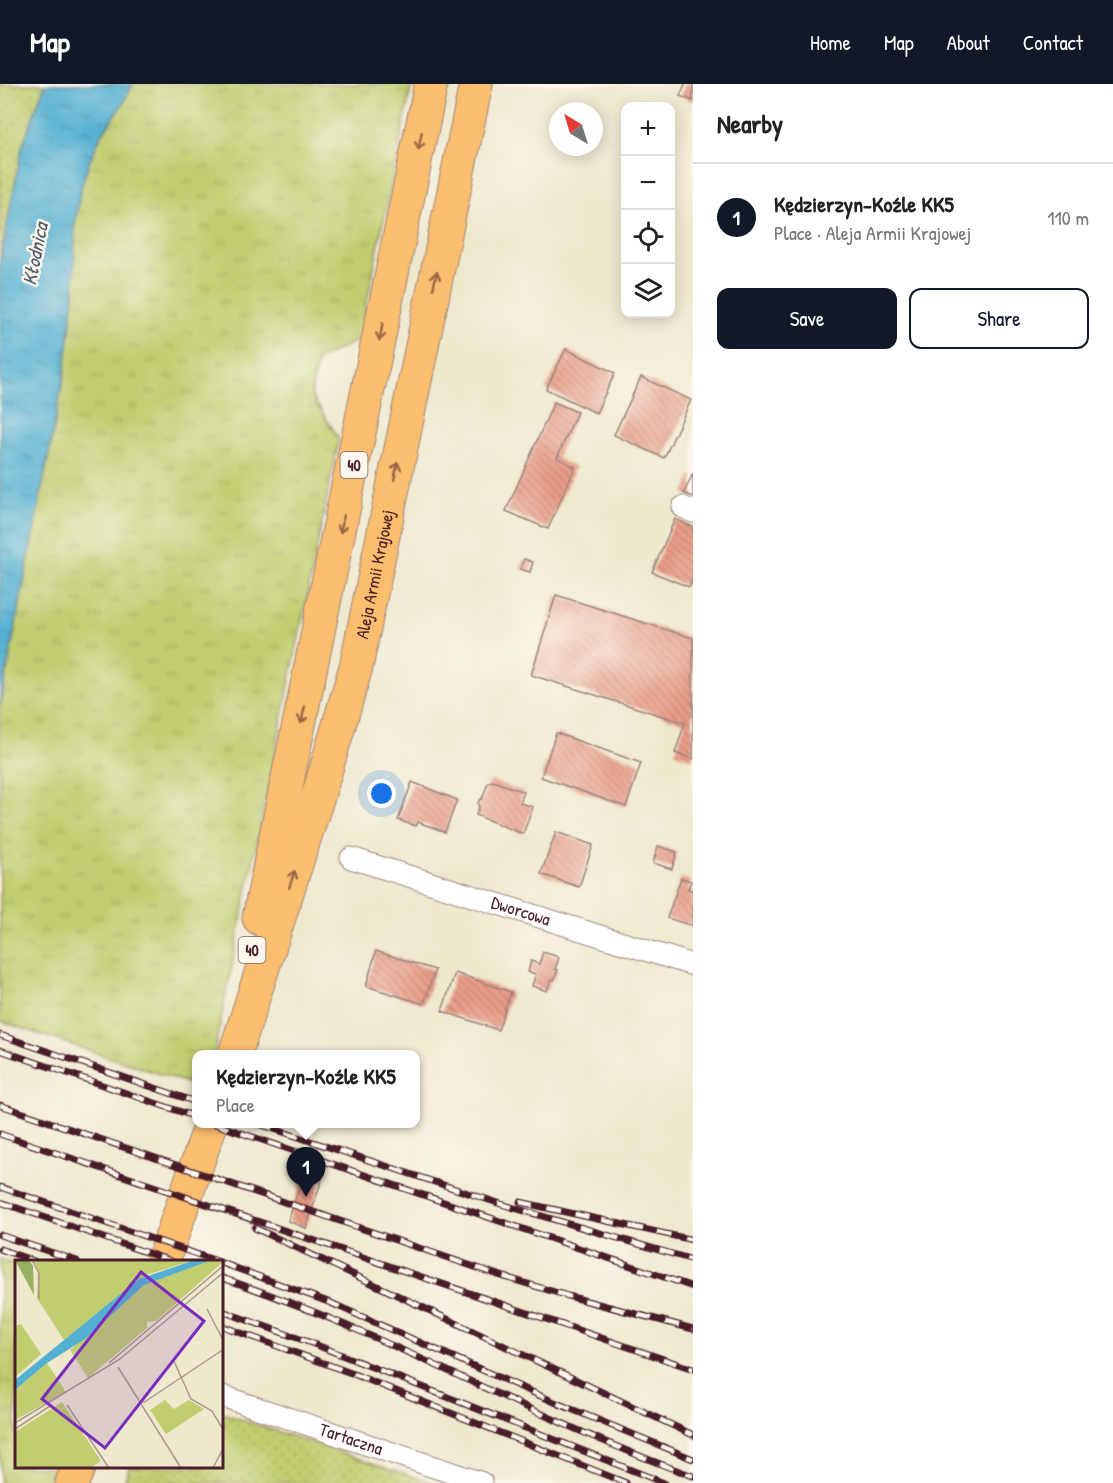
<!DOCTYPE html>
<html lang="en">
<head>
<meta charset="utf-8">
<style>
	body { margin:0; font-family:"Patrick Hand",sans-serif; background:#f6f6f6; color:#222 }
	.controls { position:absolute; right:18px; top:18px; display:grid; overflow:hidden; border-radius:12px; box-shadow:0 3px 15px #0003 }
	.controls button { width:54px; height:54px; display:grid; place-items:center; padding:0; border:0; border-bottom:2px solid #e0e0e0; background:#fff; color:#222; font:30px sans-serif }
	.compass { position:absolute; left:549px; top:18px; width:54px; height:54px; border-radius:50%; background:#fff; box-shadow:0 3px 15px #0003; rotate:322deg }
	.you { position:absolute; left:382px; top:710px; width:21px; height:21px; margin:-15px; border:4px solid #fff; border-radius:50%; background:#1a73e8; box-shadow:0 0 0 9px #1a73e833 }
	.badge { display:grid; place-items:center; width:39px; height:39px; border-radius:50%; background:#111827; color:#fff; font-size:20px; font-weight:700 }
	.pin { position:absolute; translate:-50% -50px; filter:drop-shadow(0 2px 3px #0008) }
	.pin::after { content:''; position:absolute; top:32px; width:21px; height:18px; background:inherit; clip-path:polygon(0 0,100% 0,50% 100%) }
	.popup { position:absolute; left:192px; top:966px; width:228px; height:78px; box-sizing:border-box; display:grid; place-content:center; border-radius:12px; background:#fff; filter:drop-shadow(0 2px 4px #0005); font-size:20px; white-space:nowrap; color:#767676 }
	.popup b { font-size:22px; color:#222 }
	.popup::after { content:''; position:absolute; left:50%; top:100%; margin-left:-12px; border:12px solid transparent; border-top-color:#fff }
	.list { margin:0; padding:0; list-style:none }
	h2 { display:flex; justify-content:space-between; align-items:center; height:78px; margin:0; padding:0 24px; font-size:26px }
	h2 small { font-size:20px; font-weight:400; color:#767676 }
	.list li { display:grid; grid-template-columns:39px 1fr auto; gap:18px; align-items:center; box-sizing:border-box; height:108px; padding:0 24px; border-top:2px solid #e0e0e0 }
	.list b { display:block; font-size:22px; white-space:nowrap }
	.list p { margin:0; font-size:20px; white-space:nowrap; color:#767676 }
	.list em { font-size:20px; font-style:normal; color:#767676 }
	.actions { display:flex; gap:12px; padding:18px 24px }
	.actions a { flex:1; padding:14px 0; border:2px solid #111827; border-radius:12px; text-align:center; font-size:21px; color:#111827 }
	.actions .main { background:#111827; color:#fff }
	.icon { flex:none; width:33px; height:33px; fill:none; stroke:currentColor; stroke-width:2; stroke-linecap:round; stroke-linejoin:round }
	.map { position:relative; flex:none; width:693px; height:1399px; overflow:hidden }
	header { display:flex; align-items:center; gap:36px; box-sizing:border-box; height:84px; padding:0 30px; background:#111827; color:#fff }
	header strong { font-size:28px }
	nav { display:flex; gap:33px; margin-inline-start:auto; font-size:21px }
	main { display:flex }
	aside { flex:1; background:#fff }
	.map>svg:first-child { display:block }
	.grass { fill:url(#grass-tufts); stroke:#86764d; stroke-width:1.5 }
	.park { fill:url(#park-dots); stroke:#86764d; stroke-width:1.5 }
	.water { fill:url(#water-ripples); stroke:#4e687e; stroke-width:1.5 }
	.building { fill:url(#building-back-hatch) }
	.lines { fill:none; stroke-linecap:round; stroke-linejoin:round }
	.street-casing { stroke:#9c847c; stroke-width:23 }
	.primary-casing { stroke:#9c847c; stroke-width:35 }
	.street { stroke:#fff; stroke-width:21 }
	.primary { stroke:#fbbd6e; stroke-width:33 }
	.rail-casing { stroke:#4a1f2b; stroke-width:7 }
	.rail { stroke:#fbf7ec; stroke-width:4.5; stroke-dasharray:14; stroke-linecap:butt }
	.oneway { stroke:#9a6649 }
	.labels { text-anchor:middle; stroke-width:5; stroke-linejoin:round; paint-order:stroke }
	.shield { fill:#fbf7ec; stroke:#7f6065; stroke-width:1.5 }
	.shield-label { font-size:16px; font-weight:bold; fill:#4a1f2b }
	.street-label { font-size:18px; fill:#4a1f2b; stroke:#fbf7ec }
	.water-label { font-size:20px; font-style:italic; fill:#4e596e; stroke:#fbf7ec }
	.inset-road { fill:none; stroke:#ac988c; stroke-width:1.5 }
	.view { fill:#7b2cbf; fill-opacity:0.15; stroke:#7b2cbf; stroke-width:3 }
	.inset-edge { fill:none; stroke:#4a1f2b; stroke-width:3 }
</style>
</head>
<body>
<header>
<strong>Map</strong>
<nav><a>Home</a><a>Map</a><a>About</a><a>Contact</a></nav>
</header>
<main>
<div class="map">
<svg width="693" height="1399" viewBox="0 0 693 1399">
	<defs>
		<pattern id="grass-tufts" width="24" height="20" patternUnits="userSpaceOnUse" patternTransform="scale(1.5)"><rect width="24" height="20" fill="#c1cd6f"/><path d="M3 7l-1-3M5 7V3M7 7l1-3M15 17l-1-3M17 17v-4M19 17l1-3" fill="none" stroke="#a7b060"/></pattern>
		<pattern id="park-dots" width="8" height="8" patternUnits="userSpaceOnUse" patternTransform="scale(1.5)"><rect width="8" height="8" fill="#c1cd6f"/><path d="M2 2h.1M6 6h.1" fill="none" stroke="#a7b060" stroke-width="1.8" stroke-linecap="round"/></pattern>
		<pattern id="water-ripples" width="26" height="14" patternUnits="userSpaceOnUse" patternTransform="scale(1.5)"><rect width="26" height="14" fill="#53b0d2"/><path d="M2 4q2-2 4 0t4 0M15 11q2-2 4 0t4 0" fill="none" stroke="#478fab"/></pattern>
		<pattern id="building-back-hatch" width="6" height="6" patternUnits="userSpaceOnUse" patternTransform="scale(1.5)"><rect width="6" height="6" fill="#ea9e88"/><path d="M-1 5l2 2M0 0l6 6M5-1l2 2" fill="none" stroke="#c0806f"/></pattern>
	</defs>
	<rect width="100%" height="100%" fill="#fbf7ec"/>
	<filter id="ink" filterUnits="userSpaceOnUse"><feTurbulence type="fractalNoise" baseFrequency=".0167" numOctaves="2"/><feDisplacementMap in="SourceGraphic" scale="12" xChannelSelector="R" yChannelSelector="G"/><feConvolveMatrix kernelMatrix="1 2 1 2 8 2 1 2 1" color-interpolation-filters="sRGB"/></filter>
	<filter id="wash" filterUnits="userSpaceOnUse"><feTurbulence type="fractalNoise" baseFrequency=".008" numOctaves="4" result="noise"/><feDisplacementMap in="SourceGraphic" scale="24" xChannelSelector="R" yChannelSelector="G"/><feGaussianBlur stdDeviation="1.35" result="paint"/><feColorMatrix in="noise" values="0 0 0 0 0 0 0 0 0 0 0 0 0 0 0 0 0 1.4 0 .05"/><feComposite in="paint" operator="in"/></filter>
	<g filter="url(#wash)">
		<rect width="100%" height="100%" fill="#eee8cd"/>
		<path class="grass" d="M133 0H412L359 256 317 276 311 311 339 355 214 970H196V1002L0 937V622L65 286 74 213 75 138 81 103 90 76 100 53 124 18Z
			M0 1175 16 1181V1382L53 1383 47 1399H0Z"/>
		<path class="park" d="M0 0H45L22 63 0 178Z
			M222 1329 433 1399H124L129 1383 222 1382Z"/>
		<path class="water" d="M45 0H133L124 18 100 53 90 76 81 103 75 138 74 213 65 286 0 622V178L22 63Z"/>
		<g id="blocks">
			<path class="building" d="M685 0H693V17L680 12Z
				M566 265 615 289 596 329 546 305Z
				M641 293 691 316 664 374 614 351Z
				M554 318 577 328 557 374 575 383 548 445 506 427Z
				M693 389V413L684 409Z
				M675 435 693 443V494L689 503 652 488Z
				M524 475 533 478 530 488 520 485Z
				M556 511 693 554V675L675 669 685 639 531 591Z
				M556 649 641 679 626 723 541 693Z
				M493 697 524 708 520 719 533 723 523 750 476 731 479 723 478 720 479 716 482 715 488 699Z
				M412 698 457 716 445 748 418 738 416 742 398 736Z
				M556 748 593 761 579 803 541 790Z
				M658 762 677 768 672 785 653 779Z
				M681 794 691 797 688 805 693 807V842L667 834Z
				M376 867 435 886 424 920 366 902Z
				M543 868 559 873 555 885 558 886 554 896 551 895 547 907 532 902 536 890 528 888 531 877 539 880Z
				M455 889 511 908 498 946 442 927Z
				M306 1083 324 1089 306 1144 288 1137Z"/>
		</g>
	</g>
	<g filter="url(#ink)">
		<use href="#blocks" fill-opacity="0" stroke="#9c847c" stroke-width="1.5"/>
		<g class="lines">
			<g class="street-casing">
				<g id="street">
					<path d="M683 423 693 428"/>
					<path id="s1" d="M351 774 693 881"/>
					<path id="s2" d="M222 1312 482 1399"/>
				</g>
			</g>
			<g class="primary-casing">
				<g id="primary">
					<path d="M259 834 431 0"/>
					<path id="s3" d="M235 970 319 709 356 583 476 0"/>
					<path d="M163 1177 211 1040"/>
					<path d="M72 1399 79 1382"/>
				</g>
			</g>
			<use href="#street" class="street"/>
			<use href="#primary" class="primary"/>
			<g class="rail-casing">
				<path id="rail" d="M0 951 196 1018
					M0 966 196 1033
					M0 1021 498 1191 568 1212 693 1245
					M215 1040 693 1203
					M259 1040 501 1120 693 1176
					M0 1050 693 1285
					M0 1103 217 1177
					M0 1118 171 1177
					M520 1118 693 1156
					M255 1144 693 1351
					M0 1151 77 1177
					M0 1165 34 1177
					M222 1179 331 1219 559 1320 693 1375
					M222 1194C384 1247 532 1335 693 1392
					M222 1227 314 1260 664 1399
					M222 1242 351 1289 626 1399"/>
			</g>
			<use href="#rail" class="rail"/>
		</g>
		<defs><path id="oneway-shaft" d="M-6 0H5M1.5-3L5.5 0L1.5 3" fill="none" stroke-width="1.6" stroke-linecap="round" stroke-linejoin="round" transform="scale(1.5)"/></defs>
		<g class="oneway">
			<use href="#oneway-shaft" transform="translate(420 57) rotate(101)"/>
			<use href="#oneway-shaft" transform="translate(435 196) rotate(-78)"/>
			<use href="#oneway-shaft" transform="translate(381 248) rotate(101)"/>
			<use href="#oneway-shaft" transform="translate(396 387) rotate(-78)"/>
			<use href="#oneway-shaft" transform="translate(342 440) rotate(102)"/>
			<use href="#oneway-shaft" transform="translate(303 631) rotate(102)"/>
			<use href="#oneway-shaft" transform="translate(292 795) rotate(-72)"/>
		</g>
	</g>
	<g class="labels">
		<g class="shield">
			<rect x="340.5" y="368" width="27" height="26" rx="4.5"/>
			<rect x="238.5" y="853" width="27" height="26" rx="4.5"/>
		</g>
		<g class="shield-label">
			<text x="354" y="387">40</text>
			<text x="252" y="872">40</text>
		</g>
		<g class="street-label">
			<text dy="6" stroke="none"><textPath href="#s3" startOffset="500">Aleja Armii Krajowej</textPath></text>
			<text dy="6" stroke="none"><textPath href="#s1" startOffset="178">Dworcowa</textPath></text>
			<text dy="6" stroke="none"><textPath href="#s2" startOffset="136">Tartaczna</textPath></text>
		</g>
		<g class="water-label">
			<text transform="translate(35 170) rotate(-79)" y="7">Kłodnica</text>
		</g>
	</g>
	<g transform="translate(15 1176)">
		<rect width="208" height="208" fill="#eee8cd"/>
		<path d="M197 0 208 2 141 61 132 62V68L73 118 55 90 129 25ZM32 103 51 132 0 160V130ZM150 140 159 149 174 140 189 149 151 174 135 150Z" fill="#c1cd6f"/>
		<path d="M0 0H14L18 6 19 35Z" fill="#98b062"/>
		<path d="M18 0H180L131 15 49 80 22 38 23 9ZM6 64 26 94 0 117V66ZM47 142 86 201 75 208H0V172Z" fill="#c1cd6f"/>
		<path d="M180 0H197L129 25 70 79 32 103 0 130V120L124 19Z" fill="#53b0d2"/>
		<path class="inset-road" d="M17 0 24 13V39M192 49 209 82M158 99 176 139 197 151 209 171M94 103 209 5M103 107 166 208M128 143 209 89M52 145 94 208M0 163 105 99 209 12M0 169 35 146M198 208 209 187"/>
		<path class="view" d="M126 12 189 61 90 188 27 139Z"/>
		<rect width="208" height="208" class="inset-edge"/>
	</g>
</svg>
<div class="controls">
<button>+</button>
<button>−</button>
<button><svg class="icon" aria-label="locate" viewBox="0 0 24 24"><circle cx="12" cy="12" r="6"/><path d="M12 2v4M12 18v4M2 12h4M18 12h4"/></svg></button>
<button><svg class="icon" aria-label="layers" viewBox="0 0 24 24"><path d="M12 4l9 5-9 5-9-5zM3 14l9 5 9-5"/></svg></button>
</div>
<svg class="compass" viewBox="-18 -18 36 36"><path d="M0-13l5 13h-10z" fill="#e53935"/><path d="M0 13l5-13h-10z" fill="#767676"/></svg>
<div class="you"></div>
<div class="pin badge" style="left:306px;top:1113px">1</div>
<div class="popup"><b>Kędzierzyn-Koźle KK5</b>Place</div>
</div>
<aside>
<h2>Nearby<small></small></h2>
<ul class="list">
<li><span class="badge">1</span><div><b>Kędzierzyn-Koźle KK5</b><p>Place · Aleja Armii Krajowej</p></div><em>110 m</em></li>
</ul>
<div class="actions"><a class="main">Save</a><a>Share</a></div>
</aside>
</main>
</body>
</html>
